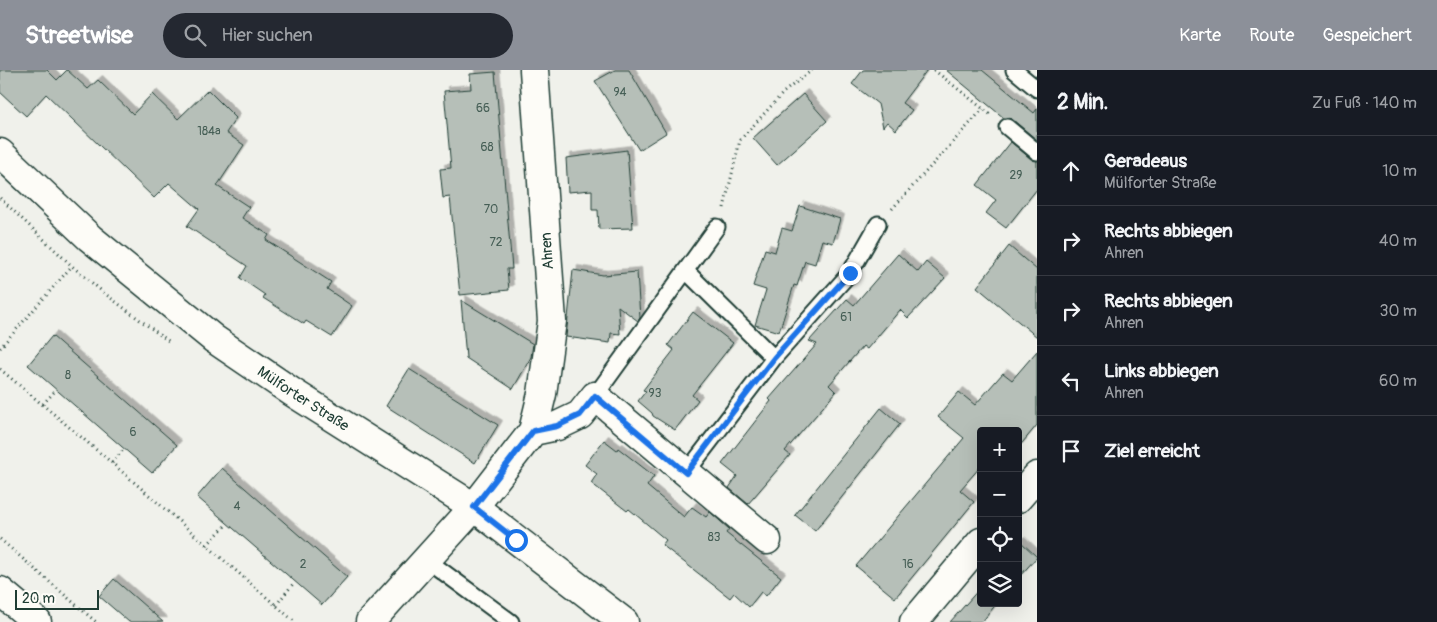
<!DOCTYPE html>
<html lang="de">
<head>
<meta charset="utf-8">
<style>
	body { margin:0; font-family:Pangolin,sans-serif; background:#242831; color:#f1f3f6 }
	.controls { position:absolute; right:15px; bottom:15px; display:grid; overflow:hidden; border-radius:5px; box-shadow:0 5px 20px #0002 }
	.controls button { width:45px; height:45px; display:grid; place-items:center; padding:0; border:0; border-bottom:1px solid #363941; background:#171b24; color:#f1f3f6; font:25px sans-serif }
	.scale { position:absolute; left:15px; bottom:12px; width:84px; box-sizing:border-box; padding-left:5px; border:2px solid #1f3d34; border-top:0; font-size:14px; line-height:18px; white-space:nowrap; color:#1f3d34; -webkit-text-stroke:4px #fdfcf7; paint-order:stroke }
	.stop { position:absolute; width:15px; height:15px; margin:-11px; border:4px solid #1a73e8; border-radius:50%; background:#fff }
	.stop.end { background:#1a73e8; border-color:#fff; box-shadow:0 1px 5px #0008 }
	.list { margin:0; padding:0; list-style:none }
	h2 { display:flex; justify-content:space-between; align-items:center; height:65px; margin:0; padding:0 20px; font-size:21px }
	h2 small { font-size:16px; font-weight:400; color:#9ea1a6 }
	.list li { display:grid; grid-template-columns:32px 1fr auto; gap:15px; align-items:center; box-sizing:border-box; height:70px; padding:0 20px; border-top:1px solid #363941 }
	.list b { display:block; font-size:19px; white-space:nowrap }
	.list p { margin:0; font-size:16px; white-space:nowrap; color:#9ea1a6 }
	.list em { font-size:16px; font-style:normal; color:#9ea1a6 }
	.icon { flex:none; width:28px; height:28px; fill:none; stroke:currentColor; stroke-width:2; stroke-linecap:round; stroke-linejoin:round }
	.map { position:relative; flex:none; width:1037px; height:552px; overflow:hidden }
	header { display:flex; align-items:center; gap:30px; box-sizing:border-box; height:70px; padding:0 25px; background:#8c9099; color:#fff }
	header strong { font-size:24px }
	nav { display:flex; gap:28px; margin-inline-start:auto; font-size:18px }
	.search { width:350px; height:45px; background:#242831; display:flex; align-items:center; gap:12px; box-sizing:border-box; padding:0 18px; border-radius:28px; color:#9ea1a6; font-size:19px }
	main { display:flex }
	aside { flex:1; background:#171b24 }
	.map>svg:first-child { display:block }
	.building { fill:#b6bfb8; stroke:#1f3d34; filter:url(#shadow) }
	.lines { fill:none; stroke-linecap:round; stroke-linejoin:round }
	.service-casing { stroke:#1f3d34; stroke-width:19 }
	.minor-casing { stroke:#1f3d34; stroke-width:31 }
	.primary-casing { stroke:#1f3d34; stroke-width:31 }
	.path { stroke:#1f3d34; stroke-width:3; stroke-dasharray:1 4; stroke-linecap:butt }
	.service { stroke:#fdfcf7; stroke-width:15 }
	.minor { stroke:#fdfcf7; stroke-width:28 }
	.primary { stroke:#fdfcf7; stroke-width:28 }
	.route { stroke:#1a73e8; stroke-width:6 }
	.labels { text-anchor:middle; stroke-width:4; stroke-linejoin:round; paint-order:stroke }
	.number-label { font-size:12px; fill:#455e55 }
	.street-label { font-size:15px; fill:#1f3d34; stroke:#fdfcf7 }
</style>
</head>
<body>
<header>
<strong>Streetwise</strong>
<div class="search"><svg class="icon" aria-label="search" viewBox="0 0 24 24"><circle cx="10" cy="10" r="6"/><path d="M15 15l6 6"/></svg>Hier suchen</div>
<nav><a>Karte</a><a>Route</a><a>Gespeichert</a></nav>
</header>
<main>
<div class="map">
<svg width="1037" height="552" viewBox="0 0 1037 552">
	<defs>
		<filter id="shadow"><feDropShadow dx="4.5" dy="-4.5" stdDeviation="0" flood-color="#0004"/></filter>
	</defs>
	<rect width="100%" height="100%" fill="#f0f1eb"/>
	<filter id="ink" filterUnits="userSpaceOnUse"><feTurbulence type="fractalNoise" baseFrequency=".02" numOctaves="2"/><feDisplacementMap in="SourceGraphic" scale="10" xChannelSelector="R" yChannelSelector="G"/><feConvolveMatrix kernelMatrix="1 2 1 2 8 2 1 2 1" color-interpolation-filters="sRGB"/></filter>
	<g filter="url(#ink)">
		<path class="building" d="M0 0H47L57 10 67 0 88 19 98 10 133 44 152 24 178 49 208 20 236 48 226 63 244 75 217 116 249 137 242 148 269 165 266 170 331 212 327 219 352 236 332 267 306 251 304 254 263 228 265 225 240 208 247 196 187 156 199 139 169 113 154 128 46 24 26 46 0 22Z
			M615 0H629L666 63 639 80 595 11Z
			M863 0H927L902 33 912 40 896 60 887 52 883 57 878 34 852 14Z
			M946 0H982L1034 43 1037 39V70L1013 50 1008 48H1004Z
			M495 2 512 199H507L509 220 460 225 450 127 443 128 440 99 451 98 444 21 471 19 470 4Z
			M803 24 827 51 777 95 753 68Z
			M1011 72 1031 89 1037 91V119L1006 158 986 143 996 130 977 115Z
			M627 80 633 158 599 159 598 140H592V120L568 122 566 88Z
			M800 136 840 149 833 173 822 170 815 194 805 191 797 216 794 215 779 262 755 255 766 220 753 216 765 179 775 182 782 158 792 161Z
			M1009 176 1037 200V267L977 217Z
			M898 184 918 202 926 192 945 208 908 248 900 240 867 279 863 276 829 315 836 322 785 381 790 385 748 434 729 418 737 406 722 394 771 331 769 329 817 274 809 271 847 229 854 235Z
			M573 200 603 205 637 202 640 248 638 251 618 236 620 264 611 263 610 273 566 267Z
			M461 230 533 274 531 287 513 319 466 288Z
			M693 242 733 273 692 325 698 330 675 360 653 346 652 343 638 331 646 321 643 320 674 280 668 275Z
			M52 266 177 375 152 403 28 295Z
			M1037 281V355L1018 378V361H981V396L960 420 974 432 895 528 856 496 964 368 938 347 959 322 975 335 1003 303 1012 310Z
			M409 299 498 355 475 393 386 336Z
			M881 338 900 354 815 461 795 445Z
			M604 370 617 380 618 378 654 406 647 416 684 447 692 437 706 447 710 442 729 459 726 463 781 507 766 526 761 522 749 537 734 523 730 528 662 475 666 470 629 439 627 441 591 413 597 404 585 395Z
			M222 398 347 507 322 535 197 427Z
			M1020 471 1037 487 1018 508V473Z
			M114 509 163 552H129L99 526Z
			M981 517V533H997L982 552H950Z"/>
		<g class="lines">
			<g class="service-casing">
				<path id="service" d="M1014 0 1037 19
					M1007 57 1037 82
					M686 201 774 288
					M595 326 717 157
					M686 403 774 288 850 203 878 154
					M427 490 511 552"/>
			</g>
			<g class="minor-casing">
				<path id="minor" d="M533 361 557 356 580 345 595 326 767 470
					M1018 428 1037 406
					M0 521 37 552
					M370 552 474 437 533 361 542 324 552 251 534 0
					M914 552 981 472"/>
			</g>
			<g class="primary-casing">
				<g id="primary">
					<path id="s1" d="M0 83 90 168 214 269 292 322 474 437 624 552"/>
				</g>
			</g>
			<path class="path" d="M934 0 991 45
				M0 128 72 196 104 223 171 273
				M724 138 740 70 784 22 812 0
				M892 139 983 39
				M0 278 72 196
				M0 299 112 393 295 552
				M43 334 55 321
				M112 393 123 380
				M0 469 96 552
				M207 475 226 455
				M276 535 293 514"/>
			<use href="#service" class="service"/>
			<use href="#minor" class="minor"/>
			<use href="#primary" class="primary"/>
		</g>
	</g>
	<g class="lines" filter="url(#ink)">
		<path class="route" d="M516 470 474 437 533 361 557 356 580 345 595 326 686 403 774 288 850 203"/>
	</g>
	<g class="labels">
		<g class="number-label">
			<text x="620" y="26">94</text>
			<text x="483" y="42">66</text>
			<text x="209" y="65">184a</text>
			<text x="487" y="81">68</text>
			<text x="1016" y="109">29</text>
			<text x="491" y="143">70</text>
			<text x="496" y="176">72</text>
			<text x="846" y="251">61</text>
			<text x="68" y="309">8</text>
			<text x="655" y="327">93</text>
			<text x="133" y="366">6</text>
			<text x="237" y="440">4</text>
			<text x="714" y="471">83</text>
			<text x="303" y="498">2</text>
			<text x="908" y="498">16</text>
		</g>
		<g class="street-label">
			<text transform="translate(547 181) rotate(-94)" y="5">Ahren</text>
			<text dy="5" stroke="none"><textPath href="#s1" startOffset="391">Mülforter Straße</textPath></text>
		</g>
	</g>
</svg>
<div class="controls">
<button>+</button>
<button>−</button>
<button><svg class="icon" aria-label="locate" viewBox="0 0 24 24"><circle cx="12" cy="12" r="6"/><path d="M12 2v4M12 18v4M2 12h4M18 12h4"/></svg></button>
<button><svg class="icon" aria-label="layers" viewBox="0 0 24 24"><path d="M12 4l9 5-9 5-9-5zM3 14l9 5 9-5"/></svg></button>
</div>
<div class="scale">20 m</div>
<div class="stop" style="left:516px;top:470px"></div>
<div class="stop end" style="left:850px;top:203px"></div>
</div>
<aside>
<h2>2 Min.<small>Zu Fuß · 140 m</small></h2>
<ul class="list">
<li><svg class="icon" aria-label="ahead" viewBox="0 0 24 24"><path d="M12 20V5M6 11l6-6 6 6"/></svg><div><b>Geradeaus</b><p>Mülforter Straße</p></div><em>10 m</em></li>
<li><svg class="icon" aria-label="right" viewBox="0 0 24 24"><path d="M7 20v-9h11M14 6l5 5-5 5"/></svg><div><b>Rechts abbiegen</b><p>Ahren</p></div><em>40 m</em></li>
<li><svg class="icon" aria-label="right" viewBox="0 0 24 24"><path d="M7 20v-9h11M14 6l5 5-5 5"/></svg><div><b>Rechts abbiegen</b><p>Ahren</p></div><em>30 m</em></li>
<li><svg class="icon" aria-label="left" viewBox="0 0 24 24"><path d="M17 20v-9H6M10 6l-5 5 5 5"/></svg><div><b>Links abbiegen</b><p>Ahren</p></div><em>60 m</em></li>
<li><svg class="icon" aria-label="arrive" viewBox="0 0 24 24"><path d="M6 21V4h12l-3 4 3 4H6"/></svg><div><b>Ziel erreicht</b></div></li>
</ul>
</aside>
</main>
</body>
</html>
